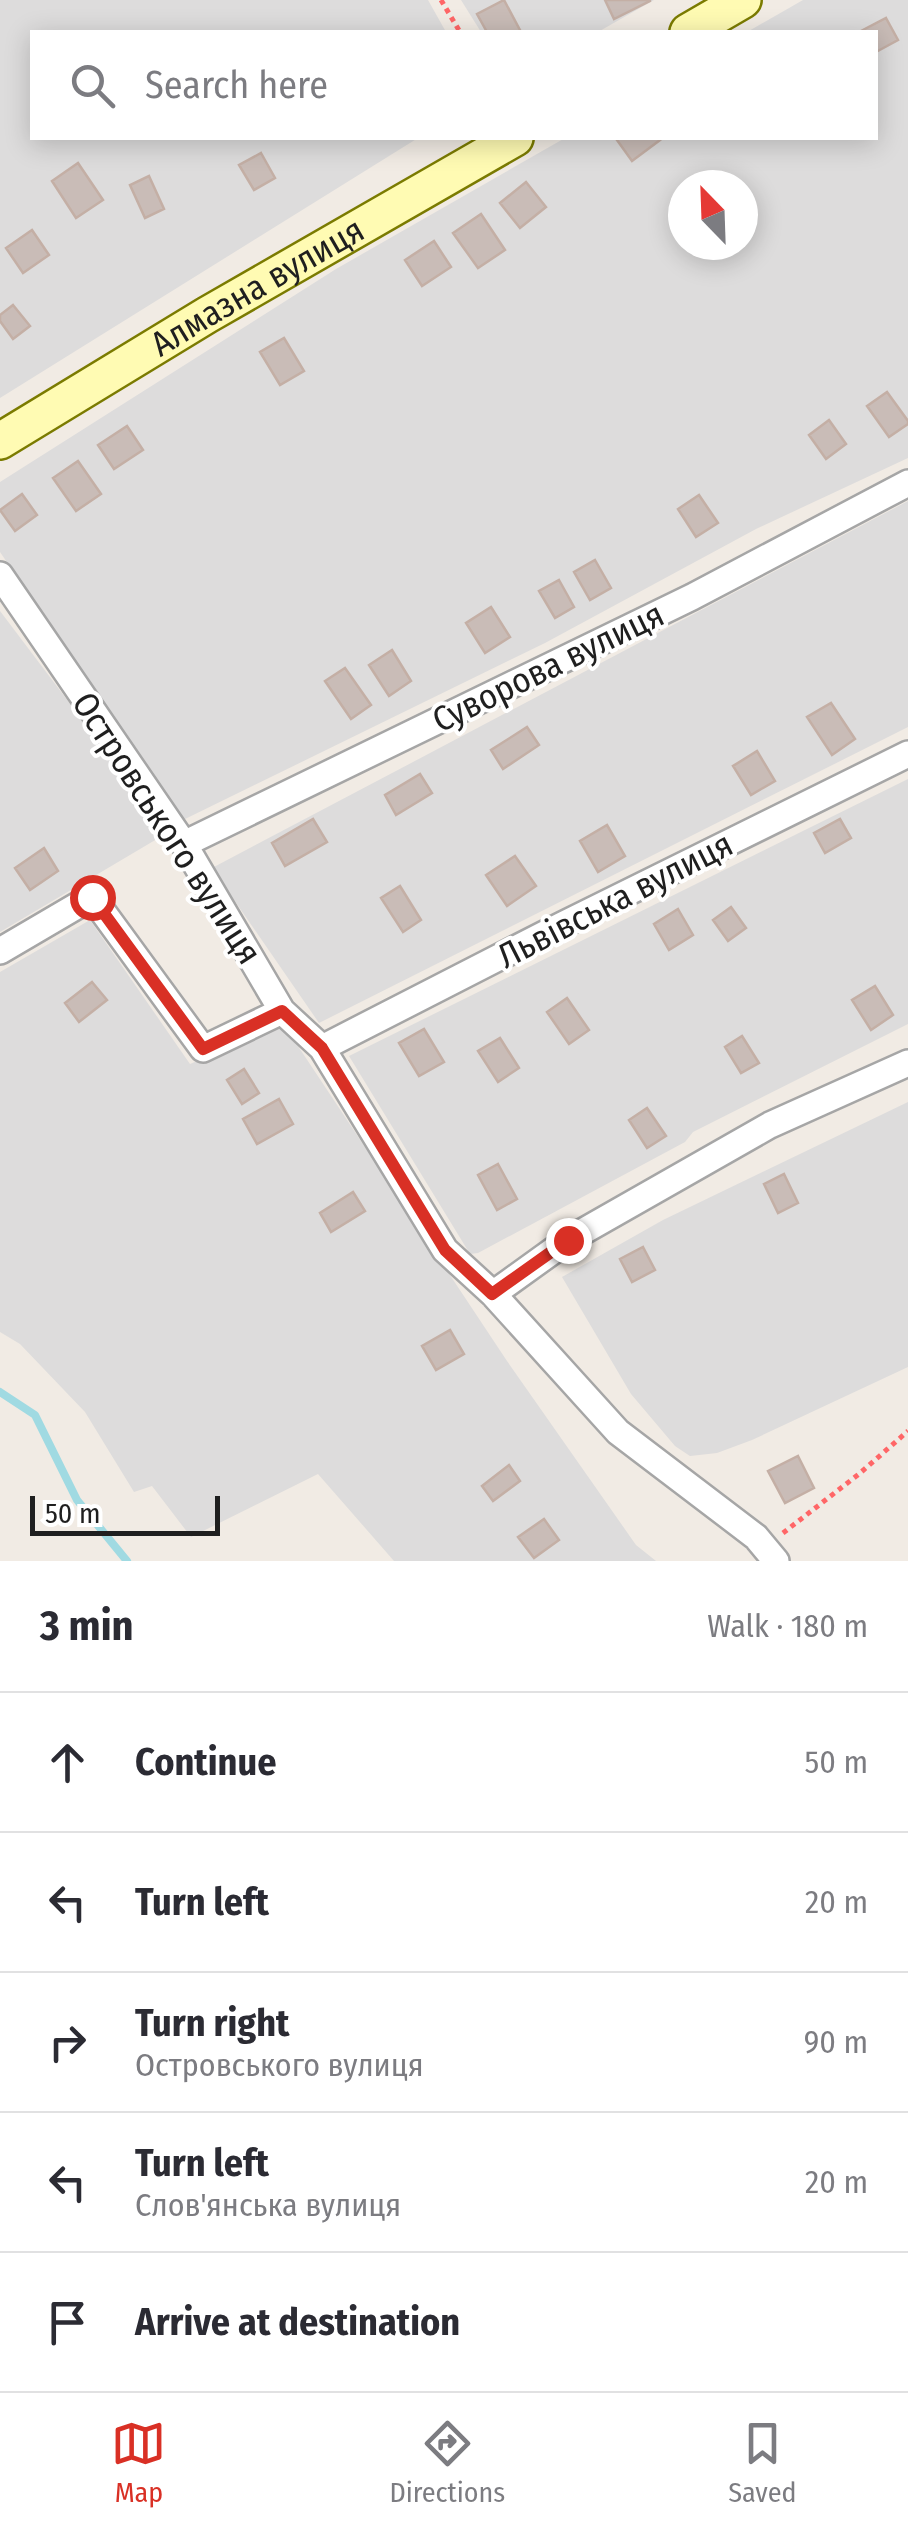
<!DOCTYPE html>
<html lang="en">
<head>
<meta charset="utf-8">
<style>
	body { margin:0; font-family:"Fira Sans Condensed",sans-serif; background:#f2f2f3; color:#2b2b33 }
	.compass { position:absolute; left:668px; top:170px; width:90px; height:90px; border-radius:50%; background:#fff; box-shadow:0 5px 25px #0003; rotate:337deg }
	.scale { position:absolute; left:30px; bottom:25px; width:190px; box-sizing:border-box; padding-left:10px; border:5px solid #1f1f1f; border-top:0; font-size:28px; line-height:35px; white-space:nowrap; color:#1f1f1f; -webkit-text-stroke:8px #fff; paint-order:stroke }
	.stop { position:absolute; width:30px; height:30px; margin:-22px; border:8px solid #d93025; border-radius:50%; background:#fff }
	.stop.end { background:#d93025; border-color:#fff; box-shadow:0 2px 10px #0008 }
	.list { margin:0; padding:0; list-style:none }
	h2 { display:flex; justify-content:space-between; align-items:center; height:130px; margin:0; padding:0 40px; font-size:42px }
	h2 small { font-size:32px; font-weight:400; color:#7c7c81 }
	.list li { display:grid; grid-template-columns:65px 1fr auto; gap:30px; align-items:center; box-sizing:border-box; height:140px; padding:0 40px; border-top:2px solid #e1e1e2 }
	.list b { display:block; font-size:38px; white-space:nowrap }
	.list p { margin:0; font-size:32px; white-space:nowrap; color:#7c7c81 }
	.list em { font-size:32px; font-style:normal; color:#7c7c81 }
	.icon { flex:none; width:55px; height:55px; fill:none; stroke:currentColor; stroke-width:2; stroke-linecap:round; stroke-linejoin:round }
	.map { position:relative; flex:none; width:908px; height:1561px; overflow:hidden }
	.search { position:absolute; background:#fff; box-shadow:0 5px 25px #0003; left:30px; right:30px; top:30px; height:110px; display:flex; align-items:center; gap:25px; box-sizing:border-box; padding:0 35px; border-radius:0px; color:#7c7c81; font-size:38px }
	.sheet { height:830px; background:#fff }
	nav { display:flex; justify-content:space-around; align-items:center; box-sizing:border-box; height:140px; border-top:2px solid #e1e1e2; background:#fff; font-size:28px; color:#7c7c81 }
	nav a { display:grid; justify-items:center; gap:5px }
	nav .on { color:#d93025 }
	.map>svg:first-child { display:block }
	.residential { fill:#dddcdc; fill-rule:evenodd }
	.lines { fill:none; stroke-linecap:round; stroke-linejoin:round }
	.stream { stroke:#a0dae2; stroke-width:8 }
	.building { fill:#c9bcb7; stroke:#c4afa5; stroke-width:2.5 }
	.street-casing { stroke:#a6a6a6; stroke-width:30 }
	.secondary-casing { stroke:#7b7b00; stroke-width:40 }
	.path { stroke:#ff6667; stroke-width:5; stroke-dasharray:5 5; stroke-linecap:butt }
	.street { stroke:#fff; stroke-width:25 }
	.secondary { stroke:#fffbb3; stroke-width:35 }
	.route { stroke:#d93025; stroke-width:12 }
	.labels { text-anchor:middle; stroke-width:8; stroke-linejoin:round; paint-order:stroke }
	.street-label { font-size:35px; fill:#1f1f1f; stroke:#fff }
</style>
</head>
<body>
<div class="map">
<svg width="908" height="1561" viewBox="0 0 908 1561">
	<rect width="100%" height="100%" fill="#f1ebe4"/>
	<path class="residential" d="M0 0H428L446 32H32V138H418L0 398Z
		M461 0H654L598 32H481Z
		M803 0H908V458L756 529 545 643 183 820 0 552V482L336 269 565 138H876V32H747ZM683 185H743V245H683Z
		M908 501V727L319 1023 212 868Z
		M0 611 99 742 162 836 0 932Z
		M908 779V1024L693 1132 685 1142 478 1253 470 1254 349 1056Z
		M90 920 190 1064 284 1025 507 1361 636 1545 656 1561H394L318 1474 191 1537 152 1486 134 1492 85 1412 20 1344 0 1332V972Z
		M908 1102V1367L752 1440 717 1453 690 1456 675 1446 631 1394 562 1277 663 1220Z"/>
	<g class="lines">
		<path class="stream" d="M0 1392 35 1415 77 1500 127 1561"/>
	</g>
	<path class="building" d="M504 0 521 32H487L477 14Z
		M605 0H650V1L614 19Z
		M886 18 898 40 876 52V32H859Z
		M620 138H658L660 140 632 161 617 140Z
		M261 153 275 178 254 190 239 165Z
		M78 163 103 200 76 218 52 181Z
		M149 176 164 209 145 218 130 185Z
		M526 182 546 207 520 228 500 203Z
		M481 214 505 250 478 268 453 233Z
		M32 230 49 255 23 273 6 248Z
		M434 241 451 267 422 286 405 260Z
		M13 305 30 326 13 339 0 321V315Z
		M284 338 304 371 280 385 260 352Z
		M887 392 908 421V424L889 437 867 406Z
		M829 420 846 444 826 459 809 435Z
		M127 426 143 450 114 469 98 445Z
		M78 461 101 494 76 511 53 478Z
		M22 494 37 515 15 531 0 510Z
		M699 495 718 523 696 537 678 509Z
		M595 560 611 588 590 600 574 572Z
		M559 580 574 607 555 618 539 591Z
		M491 607 510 637 485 653 466 623Z
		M392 650 411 681 389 696 369 665Z
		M345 668 371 705 351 719 325 681Z
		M831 703 855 739 832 755 807 717Z
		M527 727 539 745 503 769 491 750Z
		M757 751 775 781 751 795 733 766Z
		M420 774 432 793 396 815 385 795Z
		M313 819 327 842 285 866 272 843Z
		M840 819 851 838 825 853 814 833Z
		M607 825 625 856 598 872 580 841Z
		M44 848 58 871 30 890 15 868Z
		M515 856 536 886 507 906 486 875Z
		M400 886 421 920 403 932 381 898Z
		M731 907 746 928 728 941 713 920Z
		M678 909 693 935 669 950 654 924Z
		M92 982 107 1000 79 1022 65 1003Z
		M875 986 893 1015 871 1030 852 1000Z
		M567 998 589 1030 569 1044 547 1012Z
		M424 1029 444 1062 419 1076 399 1043Z
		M742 1036 759 1063 741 1073 725 1047Z
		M500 1038 519 1068 498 1082 478 1051Z
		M244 1069 259 1093 242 1104 227 1080Z
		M279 1099 293 1124 257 1144 243 1119Z
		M647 1108 666 1136 647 1148 629 1120Z
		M498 1164 517 1199 497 1210 478 1175Z
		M784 1174 798 1203 778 1213 764 1184Z
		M353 1192 365 1211 331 1232 320 1213Z
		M643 1247 655 1270 632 1282 620 1259Z
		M450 1330 464 1354 436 1370 422 1346Z
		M798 1456 814 1488 785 1503 768 1471Z
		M509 1465 520 1481 493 1501 482 1486Z
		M544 1519 559 1540 534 1558 518 1537Z"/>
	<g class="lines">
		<g class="street-casing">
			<path id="street" d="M0 575 184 844 282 1011 322 1048 445 1250 493 1294 618 1432 756 1537 776 1561
				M184 844 692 597 908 483
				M0 951 92 897 203 1049 282 1011
				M322 1048 562 925 908 754
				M493 1294 568 1240 770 1125 908 1063"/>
		</g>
		<g class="secondary-casing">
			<g id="secondary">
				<path d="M688 32 743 0"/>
				<path id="s1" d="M0 441 207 315 515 138"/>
			</g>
		</g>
		<path class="path" d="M441 0 460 32
			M783 1533 859 1474 908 1431"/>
		<use href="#street" class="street"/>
		<use href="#secondary" class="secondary"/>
	</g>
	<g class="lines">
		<path class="route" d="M92 897 203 1049 282 1011 322 1048 445 1250 492 1294 568 1240"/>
	</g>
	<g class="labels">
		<g class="street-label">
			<text dy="12" stroke="none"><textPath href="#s1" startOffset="300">Алмазна вулиця</textPath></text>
			<text transform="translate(548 667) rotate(-26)" y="12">Суворова вулиця</text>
			<text transform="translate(167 828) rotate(57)" y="12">Островського вулиця</text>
			<text transform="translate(615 900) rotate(-27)" y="12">Львівська вулиця</text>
		</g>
	</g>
</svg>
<svg class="compass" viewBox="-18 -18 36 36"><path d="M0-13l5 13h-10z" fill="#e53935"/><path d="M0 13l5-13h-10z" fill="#7c7c81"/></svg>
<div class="scale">50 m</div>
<div class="stop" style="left:92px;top:897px"></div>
<div class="stop end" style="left:568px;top:1240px"></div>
<div class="search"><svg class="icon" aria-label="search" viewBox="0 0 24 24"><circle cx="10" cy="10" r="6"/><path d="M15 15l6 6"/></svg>Search here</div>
</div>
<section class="sheet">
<h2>3 min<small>Walk · 180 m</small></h2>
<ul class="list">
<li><svg class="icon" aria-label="ahead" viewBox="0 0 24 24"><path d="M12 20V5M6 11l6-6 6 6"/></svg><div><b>Continue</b></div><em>50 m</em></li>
<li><svg class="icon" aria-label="left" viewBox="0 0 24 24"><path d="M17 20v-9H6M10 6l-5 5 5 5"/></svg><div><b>Turn left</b></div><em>20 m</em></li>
<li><svg class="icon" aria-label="right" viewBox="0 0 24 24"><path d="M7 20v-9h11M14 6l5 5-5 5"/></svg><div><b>Turn right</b><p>Островського вулиця</p></div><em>90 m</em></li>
<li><svg class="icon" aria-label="left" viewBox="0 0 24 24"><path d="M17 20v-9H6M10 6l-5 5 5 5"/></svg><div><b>Turn left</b><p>Слов'янська вулиця</p></div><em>20 m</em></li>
<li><svg class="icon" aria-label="arrive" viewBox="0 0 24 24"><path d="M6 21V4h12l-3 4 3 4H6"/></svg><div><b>Arrive at destination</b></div></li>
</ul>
</section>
<nav>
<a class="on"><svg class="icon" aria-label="map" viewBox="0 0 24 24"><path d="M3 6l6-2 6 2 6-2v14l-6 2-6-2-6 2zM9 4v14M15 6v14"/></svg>Map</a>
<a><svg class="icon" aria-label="directions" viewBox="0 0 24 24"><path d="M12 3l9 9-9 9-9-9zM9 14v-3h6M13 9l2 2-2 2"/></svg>Directions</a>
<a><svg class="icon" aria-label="saved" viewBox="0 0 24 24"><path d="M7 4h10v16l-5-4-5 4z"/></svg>Saved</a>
</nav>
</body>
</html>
